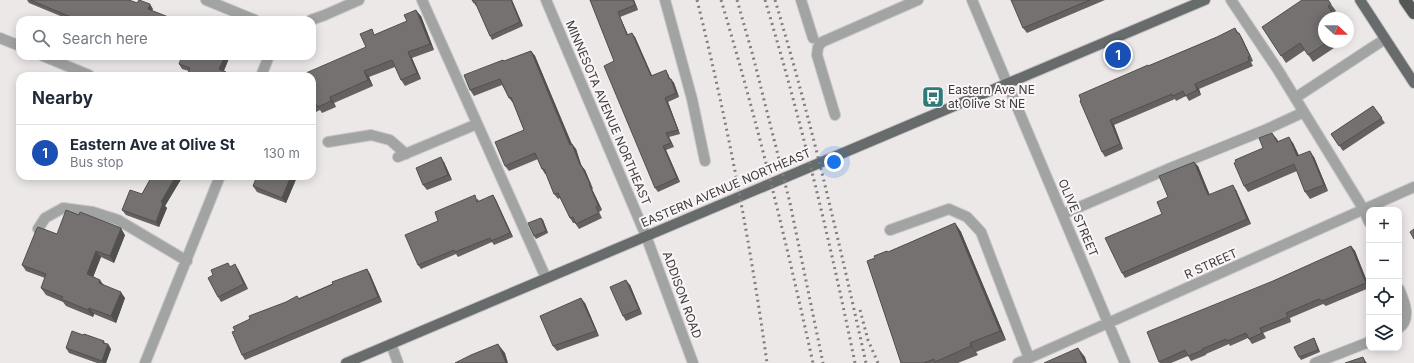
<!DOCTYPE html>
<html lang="en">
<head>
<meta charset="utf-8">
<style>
	body { margin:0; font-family:Inter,sans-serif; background:#f2f2f3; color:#1f2937 }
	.controls { position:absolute; right:12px; bottom:12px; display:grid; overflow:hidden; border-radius:8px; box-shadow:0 2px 10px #0003 }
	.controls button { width:36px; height:36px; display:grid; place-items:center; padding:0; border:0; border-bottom:1px solid #e0e1e3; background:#fff; color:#1f2937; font:20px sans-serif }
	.compass { position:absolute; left:1318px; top:12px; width:36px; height:36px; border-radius:50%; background:#fff; box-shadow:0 2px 10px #0003; rotate:112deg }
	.you { position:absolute; left:834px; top:162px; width:14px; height:14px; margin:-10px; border:3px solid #fff; border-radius:50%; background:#1a73e8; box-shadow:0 0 0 6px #1a73e833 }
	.badge { display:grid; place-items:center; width:26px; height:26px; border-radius:50%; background:#2f7979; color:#fff; font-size:13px; font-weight:700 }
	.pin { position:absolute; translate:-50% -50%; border:2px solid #fff; box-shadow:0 1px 4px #0006 }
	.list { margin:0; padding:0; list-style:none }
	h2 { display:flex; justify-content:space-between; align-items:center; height:52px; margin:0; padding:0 16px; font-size:17px }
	h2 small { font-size:13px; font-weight:400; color:#747a83 }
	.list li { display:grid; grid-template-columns:26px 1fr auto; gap:12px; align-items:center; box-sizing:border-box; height:56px; padding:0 16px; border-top:1px solid #e0e1e3 }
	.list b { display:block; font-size:15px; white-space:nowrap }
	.list p { margin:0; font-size:13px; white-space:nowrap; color:#747a83 }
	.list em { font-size:13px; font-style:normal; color:#747a83 }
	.icon { flex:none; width:22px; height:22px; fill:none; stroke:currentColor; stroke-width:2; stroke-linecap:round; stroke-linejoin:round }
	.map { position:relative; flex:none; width:1414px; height:363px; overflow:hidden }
	.search { position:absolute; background:#fff; box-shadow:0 2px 10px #0003; left:16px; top:16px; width:300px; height:44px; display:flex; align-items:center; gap:10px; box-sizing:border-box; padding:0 14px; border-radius:12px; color:#747a83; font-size:15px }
	.panel { position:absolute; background:#fff; box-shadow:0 2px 10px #0003; left:16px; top:72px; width:300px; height:108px; border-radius:12px }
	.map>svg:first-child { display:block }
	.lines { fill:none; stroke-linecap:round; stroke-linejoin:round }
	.minor-casing { stroke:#c9c5c6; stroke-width:12 }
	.major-casing { stroke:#c9c5c6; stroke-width:12 }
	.highway-casing { stroke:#c9c5c6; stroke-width:14 }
	.minor { stroke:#a2a4a4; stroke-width:10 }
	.major { stroke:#676b6b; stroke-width:10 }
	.highway { stroke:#535756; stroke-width:12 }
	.rail { stroke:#807d7e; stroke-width:3; stroke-dasharray:2 4; stroke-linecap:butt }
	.wall { fill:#656161 }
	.shaded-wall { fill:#524f4f }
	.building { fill:#757171; stroke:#524f4f }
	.labels { text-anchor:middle; stroke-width:4; stroke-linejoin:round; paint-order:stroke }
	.poi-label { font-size:12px; fill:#3d3b3c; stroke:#faf5f6; text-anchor:start }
	.street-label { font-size:12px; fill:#3d3b3c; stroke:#faf5f6 }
</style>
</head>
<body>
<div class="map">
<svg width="1414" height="363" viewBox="0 0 1414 363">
	<rect width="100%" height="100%" fill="#ece8e8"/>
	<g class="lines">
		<g class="minor-casing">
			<path id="minor" d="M206 0 255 20
				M422 0 546 278
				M546 0 646 236 693 363
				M665 0 692 99 705 161
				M801 0 813 38
				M972 0 1125 363
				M1231 0 1278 70 1364 210 1369 222
				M311 20 325 15 359 0
				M0 38 20 46
				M43 56 89 75
				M261 76 269 56
				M1295 98 1385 39
				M835 115 817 55 818 47 822 42 918 0
				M328 142 371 135 390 140 406 154
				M398 157 477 124
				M1063 214 1168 169 1265 130 1304 112
				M38 229 45 218 63 208 93 212 118 220 187 261
				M890 230 949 209 967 217 981 232 1029 358
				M1399 289C1404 300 1412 319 1399 328
				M391 344 398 363
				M145 363 220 176
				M1018 363 1414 187
				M1315 363 1369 342"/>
		</g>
		<g class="major-casing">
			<path id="major" d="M1360 0 1414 83
				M346 363 1205 0"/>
		</g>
		<g class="highway-casing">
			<path id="highway" d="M1405 0 1414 13"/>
		</g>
		<use href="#minor" class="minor"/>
		<use href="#major" class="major"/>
		<use href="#highway" class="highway"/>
		<path class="rail" d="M697 0C727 120 750 241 767 363
			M721 0C757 120 786 241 813 363
			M737 0 753 56 790 203 823 363
			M765 0C801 120 830 241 855 363
			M775 0C811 120 839 241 866 363
			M860 310 868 340 878 363"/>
	</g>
	<path class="wall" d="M27 0H129L153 9 70 20 29 3Z
		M472 0H512L523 26 492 40 490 36 477 6H476Z
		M590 0H634L638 10 620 17 628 35 635 37 652 76 668 74 670 79H671L674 83 679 97 668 102 680 134 669 137 674 147 666 150 680 182 658 192 655 188 614 61Z
		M1012 0H1105L1027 33 1023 28Z
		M1328 0 1336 11 1333 13 1324 42H1343L1313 62 1305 50 1286 63 1262 27Z
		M421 16 434 50 412 58 421 79 405 86 401 80 395 67 369 77 373 86 334 103 336 107 322 113 320 110 316 112 312 105 366 47 376 34Z
		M1235 28 1242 38 1253 61 1251 62 1253 66 1199 89 1201 95 1189 101 1186 96 1176 101 1175 99 1114 125 1123 149 1105 157 1102 152 1081 100 1148 66 1217 37Z
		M531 51 535 56 572 144 576 149 581 165 585 170 593 189H592L602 210 599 212 602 218 579 229 575 223H573L570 218 560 198 558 199 554 194 546 174H545L542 169 538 159 509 171 505 166 524 130 513 103 509 98 502 85 474 96 470 90 504 61Z
		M230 56 224 71 226 72 229 76H187L189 71 182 69 179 64Z
		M1373 106 1385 123 1343 151 1331 134Z
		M1277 139 1278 142 1293 143 1299 156 1314 157 1328 191 1310 199 1305 192 1297 171 1248 192 1244 186 1263 148Z
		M444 162 452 180 427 190 423 185Z
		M1198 166 1209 195 1236 190 1251 224 1125 278 1122 273 1162 214 1168 197Z
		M152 176H183L165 206 167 208 159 227 126 215 122 210 142 194Z
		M257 176H306V180L297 177 286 203 257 192 253 186Z
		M493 195 496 200 513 237 494 245 492 242 458 257 456 254 421 269 418 265 438 221 478 199 479 202Z
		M541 218 543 220 548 233 536 239 534 236Z
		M955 223 961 232 1006 340 976 352 978 355 958 363H901L875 258 887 251 888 252Z
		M57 234 125 235 114 263 101 257 93 277 104 285 125 298 116 323 94 314 93 317 66 306 63 302 46 295 41 288 45 278 26 271 22 265Z
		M1351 246 1355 251 1369 286V288L1326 306 1323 304 1290 318 1291 322 1263 333 1266 338 1252 344 1248 338 1230 346 1229 344 1206 354V355L1191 361 1188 356 1171 363H1160L1159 362 1273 281Z
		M230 267 238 269 248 289 221 302 218 297Z
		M367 269 370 274 382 302 245 360 242 355 235 331 250 319 286 302 299 298Z
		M630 285 642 314 626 321 623 316Z
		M585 303 599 336 557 351 553 346Z
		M1314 338 1315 340 1320 352 1301 360 1299 357Z
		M104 341 105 344H108L111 349 106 363H97L69 353 66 348Z"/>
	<path class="shaded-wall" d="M511 0H512L523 26 520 22Z
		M633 0H634L638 10 635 5Z
		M150 4 153 9 151 13 148 9Z
		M416 10 421 16 434 50 430 44Z
		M618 12 620 17 630 39 627 35Z
		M632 33 635 37 654 80 651 76Z
		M1239 33 1242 38 1253 61 1250 56Z
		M531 51 535 56 574 150 570 145Z
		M408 52 412 58 421 79 417 73Z
		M225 56H230L222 74 219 69Z
		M666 70 668 74 672 83 669 79Z
		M364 71 369 77 373 86 368 80Z
		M226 72 229 76H225Z
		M671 79 674 83 679 97 676 93Z
		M1195 84 1199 89 1201 95 1197 90Z
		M330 97 334 103 336 107 331 101Z
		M665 98 668 102 680 134 678 130Z
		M1110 120 1114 125 1123 149 1120 144Z
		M666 133 669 137 674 147 671 143Z
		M1272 133 1277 139 1281 149 1277 142Z
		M1289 137 1293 143 1302 162 1297 156Z
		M572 144 576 149 583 170 580 165Z
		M663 146 666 150 680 182 677 178Z
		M1310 151 1314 157 1328 191 1324 185Z
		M312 154 313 156 312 158 316 163 312 174Z
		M441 157 444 162 452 180 448 175Z
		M1194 162 1198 166 1212 200 1208 195Z
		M581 165 585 170 593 189 590 184Z
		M176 176H183L165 206 167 208 159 227 156 222 161 202Z
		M291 176H296L297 177 286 203 282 198Z
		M302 176H306V180Z
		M589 184 592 189 602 210 598 205Z
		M1233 185 1236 190 1251 224 1247 219Z
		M493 195 496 200 513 237 510 233Z
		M541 218 543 220 548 233 546 231Z
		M955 223 961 232 1006 340 1000 331Z
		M121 228 125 235 114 263 110 256Z
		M1351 246 1355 251 1369 287 1366 283Z
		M96 251 101 257 92 280 87 274Z
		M235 264 238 269 248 289 244 284Z
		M367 269 370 274 382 302 378 297Z
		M100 280 105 287 99 283Z
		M626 280 630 285 642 314 639 309Z
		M121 292 125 298 116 323 111 316Z
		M581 298 585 303 599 336 596 331Z
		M89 308 94 314 93 317 88 310Z
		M1260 328 1266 338 1262 333Z
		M1314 338 1315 340 1320 352 1318 350Z
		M970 343 978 355 971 346Z
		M108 344 111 349 106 363H103L102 361Z
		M498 344 505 353 508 363H506Z
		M1078 348 1085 357 1087 363H1085Z
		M1363 357 1366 362 1367 363H1365Z"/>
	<path class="building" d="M30 0H129L137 3 139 0 150 4 148 9 176 20H69L71 17Z
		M472 0H511L520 22 490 36 475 2 474 3Z
		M590 0H633L635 5 618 12 627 35 632 33 651 76 666 70 669 79H671L676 93 665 98 678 130 666 133 671 143 663 146 677 178 655 188 604 66 614 61Z
		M1011 0H1090L1023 28Z
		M1302 0H1328L1331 4 1328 6 1336 18H1324V42H1328L1308 55 1300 43 1281 56 1262 27Z
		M416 10 430 44 408 52 417 73 401 80 392 60 364 71 368 80 330 97 331 101 318 107 316 104 312 106V76H299L366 47 360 34 372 29 374 35 407 21 404 15Z
		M1235 28 1237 33H1239L1250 56 1248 57 1249 61 1195 84 1197 90 1185 96 1183 91 1173 96 1172 94 1110 120 1120 144 1102 152 1080 101 1081 100 1079 95 1148 65V66L1217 37Z
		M531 51 570 145 572 144 580 165H581L590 184H589L598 205 596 207 599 213 576 224 573 217 570 218 558 193 554 194 544 169H542L535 153 505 166 495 142 524 130 511 97 509 98 500 79 470 90 464 75 503 60 504 61Z
		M182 56H225L219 69 226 72 225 76H187L190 68 179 64Z
		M1373 106 1382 118 1339 146 1331 134Z
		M1272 133 1277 142 1289 137 1297 156 1310 151 1324 185 1305 192 1294 164 1244 186 1234 163 1236 162 1235 160 1263 148 1259 138Z
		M441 157 448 175 423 185 416 168Z
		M1194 162 1208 195 1233 185 1247 219 1122 273 1105 238 1162 214 1157 202 1168 197 1159 176Z
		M152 176H176L161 202 163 203 156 222 122 210 130 190 142 194Z
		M257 176H291L282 198 253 186Z
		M475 195 477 202 493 195 510 233 491 241 490 238 455 252 454 250 418 265 405 235 438 221 435 212Z
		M66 210 79 215 80 212 121 228 110 256 96 251 87 274 100 280 99 283 121 292 111 316 89 308 88 310 61 299 63 297 41 288 46 274 22 265 37 228 38 227 57 234Z
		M541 218 546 231 534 236 528 223Z
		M955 223 1000 331 970 343 971 346 935 362 934 359 924 363H901L867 261 875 258 874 256 887 251 888 252Z
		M1414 229V239L1410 232Z
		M1351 246 1366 283 1322 301 1319 299 1286 313 1288 317 1260 328 1262 333 1249 339 1246 333 1227 341 1226 339 1202 349 1203 350 1188 356 1185 350 1159 362 1147 332 1273 281Z
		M228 263 230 267 235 264 244 284 218 297 208 278 213 275 211 270Z
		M367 269 378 297 242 355 232 332 235 331 233 327 250 319 249 316 286 302 297 296 299 299 333 284 332 282Z
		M626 280 639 309 623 316 610 287Z
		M581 298 596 331 553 346 540 316Z
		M72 331 83 335 84 334 104 341 103 343 108 344 102 361 66 348Z
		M1314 338 1318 350 1299 357 1294 347Z
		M498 344 506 363H455L471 355Z
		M1078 348 1085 363H1044Z
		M1363 357 1365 363H1345Z"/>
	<defs>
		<g id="bus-square" transform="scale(1.15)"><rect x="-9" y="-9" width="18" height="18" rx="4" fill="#2f7979" stroke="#faf5f6"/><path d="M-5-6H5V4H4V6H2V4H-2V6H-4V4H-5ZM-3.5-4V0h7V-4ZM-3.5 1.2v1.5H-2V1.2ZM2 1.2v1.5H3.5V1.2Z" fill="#fff"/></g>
	</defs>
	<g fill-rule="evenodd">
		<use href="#bus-square" x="933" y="97"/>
	</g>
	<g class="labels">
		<g class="poi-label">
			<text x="948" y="94">Eastern Ave NE<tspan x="948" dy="14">at Olive St NE</tspan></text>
		</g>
		<g class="street-label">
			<text transform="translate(608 113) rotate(67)" y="4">MINNESOTA AVENUE NORTHEAST</text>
			<text transform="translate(726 188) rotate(-23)" y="4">EASTERN AVENUE NORTHEAST</text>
			<text transform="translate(1078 218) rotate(67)" y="4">OLIVE STREET</text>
			<text transform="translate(1211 264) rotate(-24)" y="4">R STREET</text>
			<text transform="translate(682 295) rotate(70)" y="4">ADDISON ROAD</text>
		</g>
	</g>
</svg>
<div class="controls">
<button>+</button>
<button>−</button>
<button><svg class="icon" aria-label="locate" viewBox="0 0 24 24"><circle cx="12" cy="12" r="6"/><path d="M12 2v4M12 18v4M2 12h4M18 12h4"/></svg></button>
<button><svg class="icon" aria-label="layers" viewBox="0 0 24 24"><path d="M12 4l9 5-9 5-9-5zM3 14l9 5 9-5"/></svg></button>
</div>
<svg class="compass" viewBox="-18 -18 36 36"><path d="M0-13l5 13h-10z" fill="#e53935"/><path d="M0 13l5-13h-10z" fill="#747a83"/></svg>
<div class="you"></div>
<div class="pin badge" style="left:1118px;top:55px;background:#1a4fb4">1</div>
<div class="search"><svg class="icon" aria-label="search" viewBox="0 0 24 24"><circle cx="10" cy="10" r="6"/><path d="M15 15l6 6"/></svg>Search here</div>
<section class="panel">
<h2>Nearby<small></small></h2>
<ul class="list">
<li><span class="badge" style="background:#1a4fb4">1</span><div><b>Eastern Ave at Olive St</b><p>Bus stop</p></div><em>130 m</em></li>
</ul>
</section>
</div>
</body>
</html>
